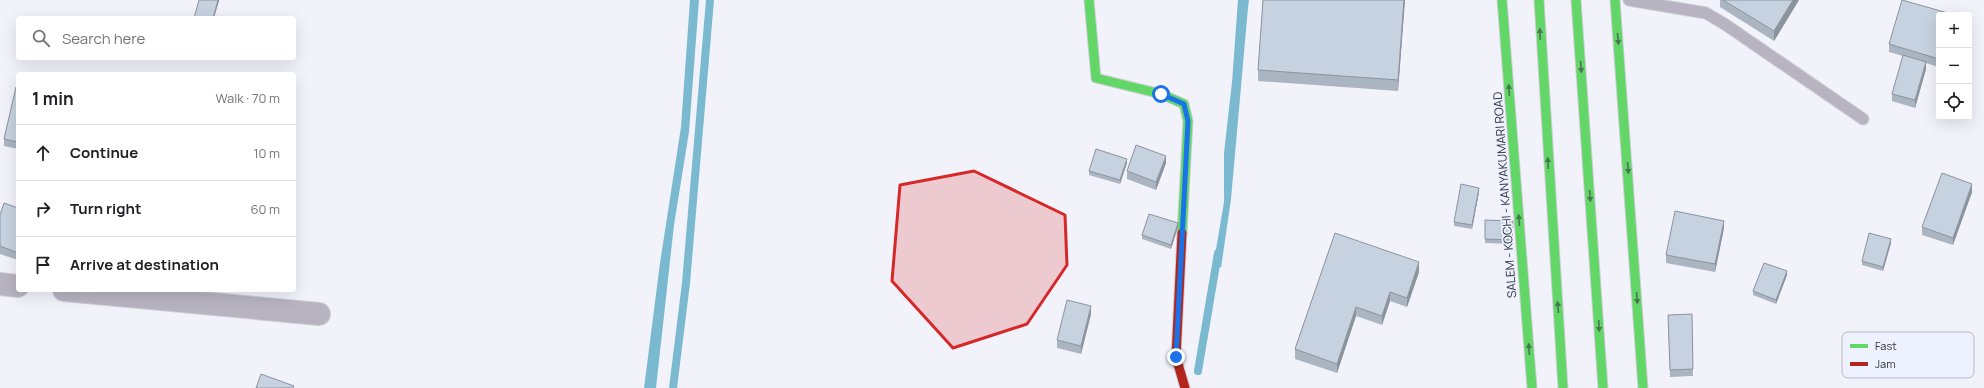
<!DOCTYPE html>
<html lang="en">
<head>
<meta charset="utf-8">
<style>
	body { margin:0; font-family:Manrope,sans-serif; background:#f2f2f2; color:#202124 }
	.controls { position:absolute; right:12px; top:12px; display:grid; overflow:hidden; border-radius:4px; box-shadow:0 4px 16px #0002 }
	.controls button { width:36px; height:36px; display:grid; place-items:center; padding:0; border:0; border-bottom:1px solid #e0e0e0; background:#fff; color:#202124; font:20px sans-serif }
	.stop { position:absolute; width:12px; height:12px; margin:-9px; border:3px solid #1a73e8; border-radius:50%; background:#fff }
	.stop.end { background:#1a73e8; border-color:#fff; box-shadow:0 1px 4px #0008 }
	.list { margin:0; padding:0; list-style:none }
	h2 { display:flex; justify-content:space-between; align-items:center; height:52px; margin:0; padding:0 16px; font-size:17px }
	h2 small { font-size:13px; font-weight:400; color:#757577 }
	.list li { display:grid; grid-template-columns:26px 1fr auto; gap:12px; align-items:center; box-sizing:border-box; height:56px; padding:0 16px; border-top:1px solid #e0e0e0 }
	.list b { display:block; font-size:15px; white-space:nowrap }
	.list em { font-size:13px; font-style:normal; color:#757577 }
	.icon { flex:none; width:22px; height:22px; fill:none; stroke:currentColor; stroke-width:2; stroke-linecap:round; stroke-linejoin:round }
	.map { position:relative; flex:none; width:1984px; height:388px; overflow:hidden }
	.search { position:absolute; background:#fff; box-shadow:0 4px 16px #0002; left:16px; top:16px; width:280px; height:44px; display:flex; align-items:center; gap:10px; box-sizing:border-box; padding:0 14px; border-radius:4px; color:#757577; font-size:15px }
	.panel { position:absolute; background:#fff; box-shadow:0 4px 16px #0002; left:16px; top:72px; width:280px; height:220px; border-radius:4px }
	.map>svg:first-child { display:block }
	.water { fill:#7ab9d0 }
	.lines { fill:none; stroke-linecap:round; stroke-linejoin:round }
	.stream { stroke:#7ab9d0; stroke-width:8 }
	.lane-casing { stroke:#cdced5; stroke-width:13 }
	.street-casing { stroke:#cdced5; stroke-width:24 }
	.fast-casing { stroke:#cdced5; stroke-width:11 }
	.jam-casing { stroke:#cdced5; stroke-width:11 }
	.lane { stroke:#b7b3c1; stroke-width:11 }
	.street { stroke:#b7b3c1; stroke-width:22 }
	.fast { stroke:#63d668; stroke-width:9 }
	.jam { stroke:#b3261e; stroke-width:9 }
	.wall { fill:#abb5c1 }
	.shaded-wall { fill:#8b939d }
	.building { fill:#c7d2e0; stroke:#8b939d }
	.oneway { fill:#467652 }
	.route { stroke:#1a73e8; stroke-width:5 }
	.marked { fill:#d62828; fill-opacity:0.2; stroke:#d62828; stroke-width:3; stroke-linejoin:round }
	.labels { text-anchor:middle; stroke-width:3.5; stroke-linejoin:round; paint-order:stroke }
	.street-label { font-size:12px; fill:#333643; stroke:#eef1fe }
	.key { fill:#eef1fe; stroke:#b6b9c6; stroke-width:1 }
	.key-label { font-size:11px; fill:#333643 }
</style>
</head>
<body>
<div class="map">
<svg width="1984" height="388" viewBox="0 0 1984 388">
	<rect width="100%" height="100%" fill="#f2f3fa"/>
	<path class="water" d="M690 0H699L689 132 674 225 656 388H644L660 263 681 127Z
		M1238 0H1249L1248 8 1231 199 1221 268 1214 261 1224 202V153L1232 82Z"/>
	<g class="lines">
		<path class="stream" d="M1198 371 1218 253
			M673 388 686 283 710 0"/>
		<g class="lane-casing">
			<path id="lane" d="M1629 0 1706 13 1726 25 1863 119"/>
		</g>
		<g class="street-casing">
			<path id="street" d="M0 284 18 286
				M64 290 319 314"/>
		</g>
		<g class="fast-casing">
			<path id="fast" d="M1089 0 1096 78 1161 94 1184 104 1188 121 1182 233
				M1502 0 1532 388
				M1539 0 1563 388
				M1576 0 1603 388
				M1615 0 1643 388"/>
		</g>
		<g class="jam-casing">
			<path id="jam" d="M1182 233 1176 357 1185 388"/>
		</g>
		<use href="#lane" class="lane"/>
		<use href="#street" class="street"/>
		<use href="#fast" class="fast"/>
		<use href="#jam" class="jam"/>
	</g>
	<path class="wall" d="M1263 0H1405L1398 91 1258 81V70Z
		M1720 0H1799L1774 41 1720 7Z
		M1939 15V67L1926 63V69L1915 108 1892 101V94L1903 56 1889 52V44Z
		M18 87V149L4 146V139Z
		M1127 163 1120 184 1089 175V171Z
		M1166 163 1156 190 1127 179V171Z
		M1479 192 1472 229 1454 226V222Z
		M1972 192 1953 245 1922 235V227Z
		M18 208V260L0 254V215Z
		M1485 220 1513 221 1512 244 1485 243Z
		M1178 227 1171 249 1142 239V235Z
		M1724 228 1715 272 1666 263V255Z
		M1335 233 1419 272 1407 307 1390 301 1382 325 1356 316 1337 373 1295 359V349Z
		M1891 243 1883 271 1862 265V261Z
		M1787 275 1776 304 1753 295V291Z
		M1091 314 1081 354 1057 348V340Z
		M1692 314 1693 376 1670 377 1668 315Z"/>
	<path class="shaded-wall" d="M218 0H219V1L214 18H213Z
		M1404 0H1405L1398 91V80Z
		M1793 0H1799L1774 41V31Z
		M1926 62V69L1915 108V100Z
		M1166 156V163L1156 190V182Z
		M1127 159V163L1120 184V180Z
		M1972 184V192L1953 245V238Z
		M1479 188V192L1472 229V225Z
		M1724 221V228L1715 272V264Z
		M1178 223V227L1171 249V245Z
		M1891 239V243L1883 271V267Z
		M1419 262V272L1407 307V298Z
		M1787 271V275L1776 304V300Z
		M1390 292V301L1382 325V316Z
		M1091 306V314L1081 354V346Z
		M1356 307V316L1337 373V364Z"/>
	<path class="building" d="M199 0H218L213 18H194Z
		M1263 0H1404L1398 80 1258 70Z
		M1723 0H1793L1774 31Z
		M1902 0 1955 15H1939V59L1889 44Z
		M1903 55 1926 62 1915 100 1892 94Z
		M16 87H18V142L4 139Z
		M1136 145 1166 156 1156 182 1127 171Z
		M1096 149 1127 159 1120 180 1089 171Z
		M1942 173 1972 184 1953 238 1922 227Z
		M1461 184 1479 188 1472 225 1454 222Z
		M4 203 18 208V253L0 246V215Z
		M1675 211 1724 221 1715 264 1666 255Z
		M1149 214 1178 223 1171 245 1142 235Z
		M1485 220 1513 221 1512 240 1485 239Z
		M1335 233 1419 262 1407 298 1390 292 1382 316 1356 307 1337 364 1295 349Z
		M1869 233 1891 239 1883 267 1862 261Z
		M1764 263 1787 271 1776 300 1753 291Z
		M1067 300 1091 306 1081 346 1057 340Z
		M1692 314 1693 369 1670 370 1668 315Z
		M261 374 294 386 293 388H256Z"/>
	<defs><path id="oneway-solid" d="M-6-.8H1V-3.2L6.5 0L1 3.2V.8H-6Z"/></defs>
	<g class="oneway">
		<use href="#oneway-solid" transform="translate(1540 34) rotate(-93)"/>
		<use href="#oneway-solid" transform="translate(1618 39) rotate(85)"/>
		<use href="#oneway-solid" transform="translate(1581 67) rotate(86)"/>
		<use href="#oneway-solid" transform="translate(1509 90) rotate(-94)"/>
		<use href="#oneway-solid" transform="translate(1548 163) rotate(-94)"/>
		<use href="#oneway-solid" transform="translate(1628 168) rotate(86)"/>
		<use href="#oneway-solid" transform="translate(1590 196) rotate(86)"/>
		<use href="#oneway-solid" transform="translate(1519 220) rotate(-94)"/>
		<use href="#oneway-solid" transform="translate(1637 298) rotate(86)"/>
		<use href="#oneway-solid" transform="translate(1558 307) rotate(-94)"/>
		<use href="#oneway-solid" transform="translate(1599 326) rotate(87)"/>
		<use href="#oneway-solid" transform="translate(1529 349) rotate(-94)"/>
	</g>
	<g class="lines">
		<path class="route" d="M1161 94 1184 104 1188 121 1176 357"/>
	</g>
	<path class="marked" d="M974 171 1065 215 1067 265 1027 324 953 348 892 281 900 185Z"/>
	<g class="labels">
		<g class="street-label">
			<text transform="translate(1505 195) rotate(-94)" y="4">SALEM - KOCHI - KANYAKUMARI ROAD</text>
		</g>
	</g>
	<rect x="1842" y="332" width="132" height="46" rx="6" class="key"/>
	<rect x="1850" y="344" width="18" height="4" fill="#63d668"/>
	<rect x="1850" y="362" width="18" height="4" fill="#b3261e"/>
	<g class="key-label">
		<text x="1875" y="350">Fast</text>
		<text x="1875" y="368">Jam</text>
	</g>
</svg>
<div class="controls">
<button>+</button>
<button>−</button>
<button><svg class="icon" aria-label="locate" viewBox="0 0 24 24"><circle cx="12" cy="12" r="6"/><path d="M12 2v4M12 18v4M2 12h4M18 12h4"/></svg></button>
</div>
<div class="stop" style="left:1161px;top:94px"></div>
<div class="stop end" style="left:1176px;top:357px"></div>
<div class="search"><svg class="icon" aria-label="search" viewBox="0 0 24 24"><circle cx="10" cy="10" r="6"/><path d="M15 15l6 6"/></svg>Search here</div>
<section class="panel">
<h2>1 min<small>Walk · 70 m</small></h2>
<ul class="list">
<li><svg class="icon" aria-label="ahead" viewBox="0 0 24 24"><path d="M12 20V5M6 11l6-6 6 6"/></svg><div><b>Continue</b></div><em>10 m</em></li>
<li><svg class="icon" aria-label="right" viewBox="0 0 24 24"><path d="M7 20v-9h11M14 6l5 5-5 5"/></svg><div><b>Turn right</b></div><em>60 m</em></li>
<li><svg class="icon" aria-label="arrive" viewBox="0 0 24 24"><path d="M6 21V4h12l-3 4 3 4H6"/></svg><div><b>Arrive at destination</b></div></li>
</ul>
</section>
</div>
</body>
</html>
